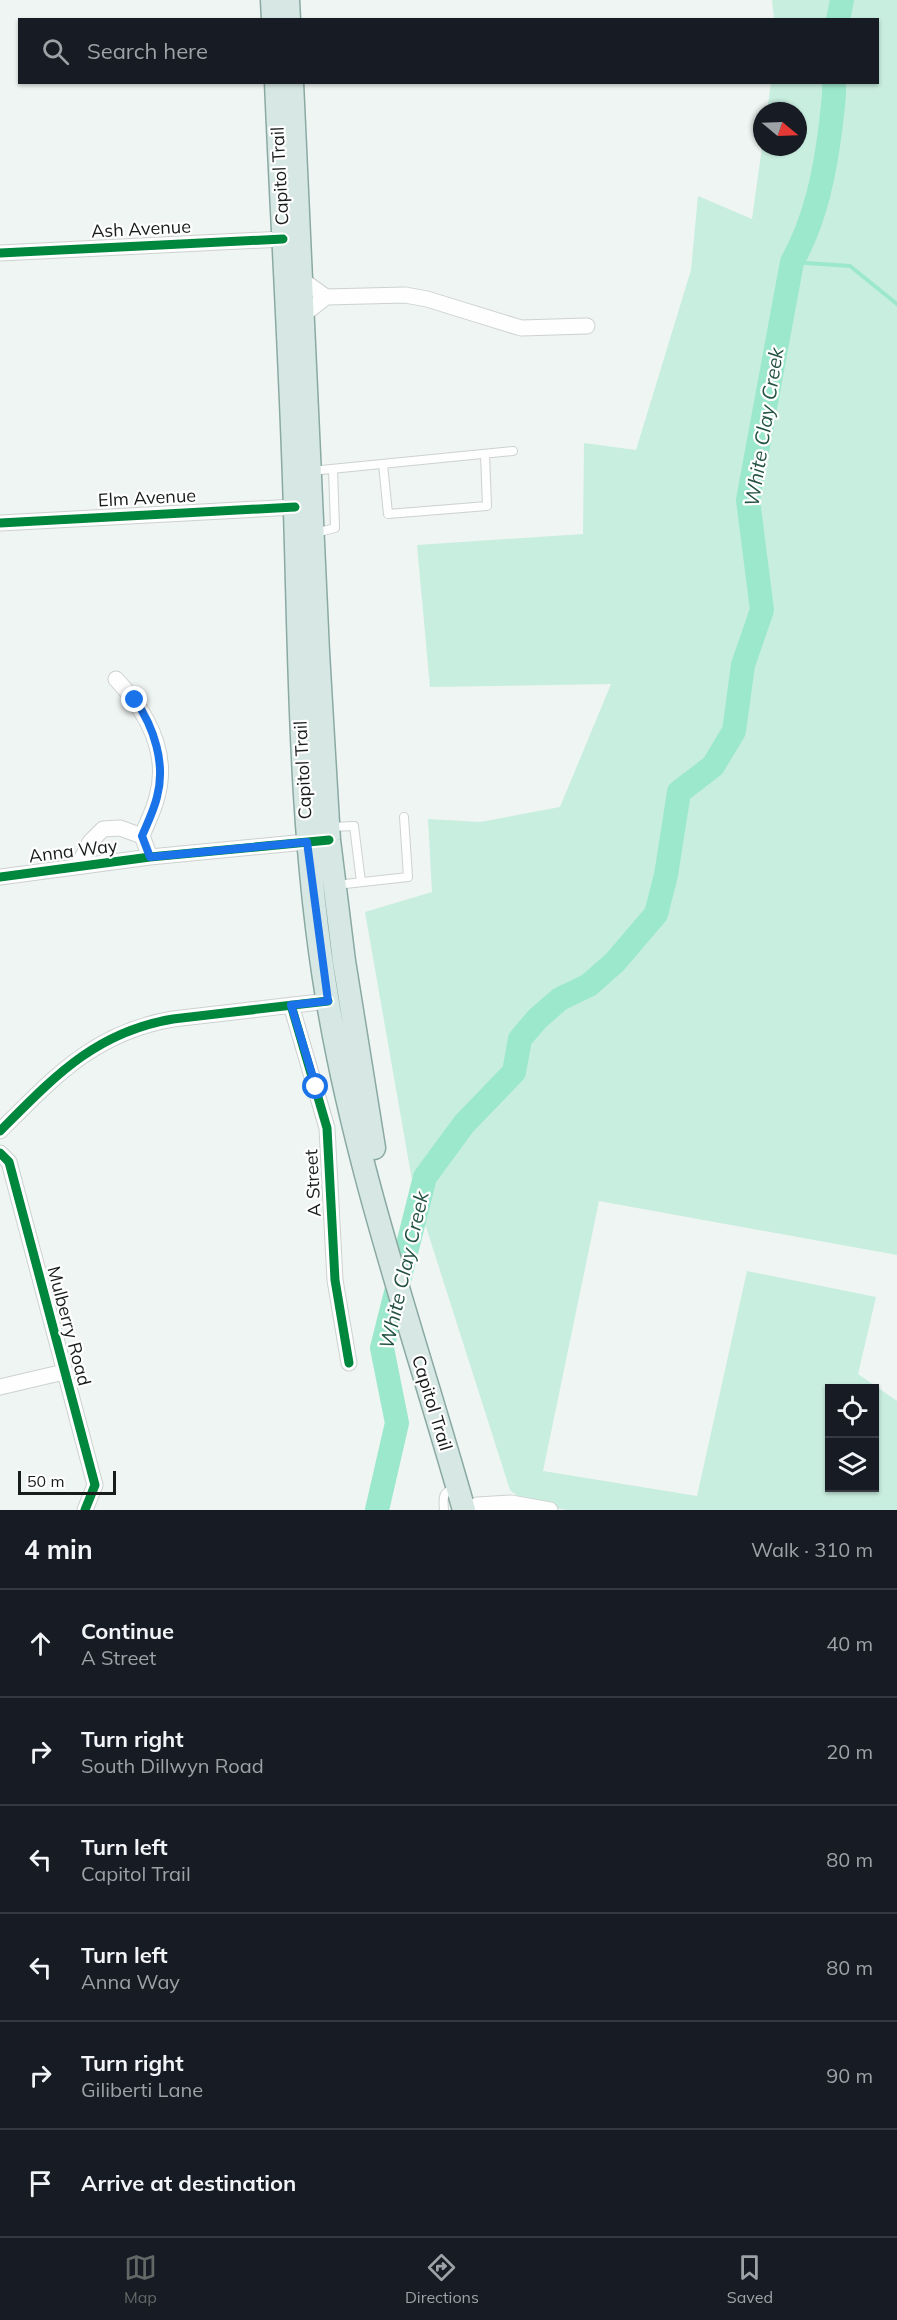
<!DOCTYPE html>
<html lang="en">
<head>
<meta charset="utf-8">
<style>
	body { margin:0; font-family:Mulish,sans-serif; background:#242831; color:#f1f3f6 }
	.controls { position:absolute; right:18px; bottom:18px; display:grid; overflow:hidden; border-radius:0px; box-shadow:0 2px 4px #0004 }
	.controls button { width:54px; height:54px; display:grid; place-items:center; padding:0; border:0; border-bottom:2px solid #363941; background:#171b24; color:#f1f3f6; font:30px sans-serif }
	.compass { position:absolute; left:753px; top:102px; width:54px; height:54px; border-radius:50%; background:#171b24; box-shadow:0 2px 4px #0004; rotate:109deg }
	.scale { position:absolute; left:18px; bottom:15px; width:98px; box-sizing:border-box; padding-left:6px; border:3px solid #181c1a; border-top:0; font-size:16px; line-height:21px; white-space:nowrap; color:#181c1a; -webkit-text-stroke:4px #fff; paint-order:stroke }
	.stop { position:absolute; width:18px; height:18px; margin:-14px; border:4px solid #1a73e8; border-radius:50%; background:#fff }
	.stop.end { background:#1a73e8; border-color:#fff; box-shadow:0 2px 6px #0008 }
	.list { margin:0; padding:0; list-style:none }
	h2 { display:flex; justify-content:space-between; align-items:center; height:78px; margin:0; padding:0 24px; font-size:26px }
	h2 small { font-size:20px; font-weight:400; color:#9ea1a6 }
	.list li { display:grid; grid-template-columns:39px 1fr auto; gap:18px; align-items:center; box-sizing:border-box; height:108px; padding:0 24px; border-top:2px solid #363941 }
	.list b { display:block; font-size:22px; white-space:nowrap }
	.list p { margin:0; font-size:20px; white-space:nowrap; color:#9ea1a6 }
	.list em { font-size:20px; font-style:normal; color:#9ea1a6 }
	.icon { flex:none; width:33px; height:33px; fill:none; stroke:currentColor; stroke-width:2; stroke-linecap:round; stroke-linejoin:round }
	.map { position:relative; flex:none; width:897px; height:1510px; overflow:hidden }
	.search { position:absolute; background:#171b24; box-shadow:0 2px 4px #0004; left:18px; right:18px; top:18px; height:66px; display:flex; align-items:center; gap:15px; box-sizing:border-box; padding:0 21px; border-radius:0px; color:#9ea1a6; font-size:22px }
	.sheet { height:726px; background:#171b24 }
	nav { display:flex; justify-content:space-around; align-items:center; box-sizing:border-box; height:84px; border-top:2px solid #363941; background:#171b24; font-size:16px; color:#9ea1a6 }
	nav a { display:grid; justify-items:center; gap:3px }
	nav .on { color:#636866 }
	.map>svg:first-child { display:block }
	.green { fill:#c8eedf; fill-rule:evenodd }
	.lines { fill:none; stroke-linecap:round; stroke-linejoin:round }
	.stream { stroke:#9ce8cd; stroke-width:4 }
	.river { stroke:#9ce8cd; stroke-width:24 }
	.service-casing { stroke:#cdd2d0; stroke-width:10 }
	.minor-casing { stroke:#cdd2d0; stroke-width:17 }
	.primary-casing { stroke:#8aa9a2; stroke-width:25 }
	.service { stroke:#fdfefd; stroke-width:8 }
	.minor { stroke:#fdfefd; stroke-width:15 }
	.primary { stroke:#d7e8e4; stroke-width:22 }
	.cycleway-casing { stroke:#fff; stroke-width:13 }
	.cycleway { stroke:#00873e; stroke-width:9 }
	.route { stroke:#1a73e8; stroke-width:8 }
	.labels { text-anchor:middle; stroke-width:4.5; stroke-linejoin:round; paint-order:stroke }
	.street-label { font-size:18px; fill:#181c1a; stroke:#fff }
	.water-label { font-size:20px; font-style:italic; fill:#255343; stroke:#fff }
</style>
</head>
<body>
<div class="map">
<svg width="897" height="1510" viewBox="0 0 897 1510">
	<rect width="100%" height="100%" fill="#eff5f2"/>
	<path class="green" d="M772 0H897V1255L599 1201 543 1471 697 1496 747 1271 876 1297 858 1374 897 1401V1510H568L526 1503 510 1490 413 1186 365 912 432 892 428 819 480 822 560 807 611 684 430 687 417 545 583 534 584 443 636 450 691 270 698 196 752 219 762 147H798V111H767L771 83 878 82V20L774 19ZM830 1388H874V1488H830Z"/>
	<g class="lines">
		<path class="stream" d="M792 262 850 266 897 304"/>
		<path class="river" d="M838 20 842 0
			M377 1510 397 1423 382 1348 425 1177 464 1124 514 1072 520 1039 538 1018 560 999 589 985 615 962 656 914 666 875 679 792 713 766 734 731 743 665 762 610 748 500 792 262C816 219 825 172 831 124 832 110 835 96 834 82"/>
		<g class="service-casing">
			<path id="service" d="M383 464 388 514 487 506 485 454
				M311 471 513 451
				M315 533 335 528 333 469
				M332 827 354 826 361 882
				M336 885 408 877 404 817
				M444 1510C443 1496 442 1493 456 1487"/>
		</g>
		<g class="minor-casing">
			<path id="minor" d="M0 253 283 239
				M301 279 326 297 303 315
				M326 297 405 295 427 299 521 328 587 326
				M0 523 295 507
				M116 679C146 711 170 751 157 797 154 810 147 823 142 836L150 857
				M78 866 90 842 103 829 120 828 142 836
				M0 877 150 857 316 841
				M291 1005 327 1128 335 1280 349 1363
				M0 1131C54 1077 95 1032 173 1019L328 1001
				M0 1153 9 1162 95 1485 85 1510
				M0 1387 64 1372
				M477 1505 511 1503 550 1510"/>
		</g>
		<g class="primary-casing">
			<path id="primary" d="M272 0 273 20
				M288 0 289 20
				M276 82C282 225 291 368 295 511 300 675 300 835 327 997 356 1172 416 1340 464 1510
				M292 82 318 652 329 840 344 961 374 1148"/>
		</g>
		<use href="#service" class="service"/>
		<use href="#minor" class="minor"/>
		<use href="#primary" class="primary"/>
		<g class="cycleway-casing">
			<path id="cycleway" d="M0 253 283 239
				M0 523 295 507
				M0 877 150 857 329 840
				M291 1005 327 1128 335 1280 349 1363
				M0 1131C54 1077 95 1032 173 1019L328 1001
				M0 1153 9 1162 95 1485 85 1510"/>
		</g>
		<use href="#cycleway" class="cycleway"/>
	</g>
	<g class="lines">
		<path class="route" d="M135 700C154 727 166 764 157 797 154 810 147 824 142 836L150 857 307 842 328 1001 291 1005 316 1087"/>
	</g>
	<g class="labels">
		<g class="street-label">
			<text transform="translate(280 176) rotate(-93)" y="6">Capitol Trail</text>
			<text transform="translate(141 229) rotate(-3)" y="6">Ash Avenue</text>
			<text transform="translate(147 498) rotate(-3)" y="6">Elm Avenue</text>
			<text transform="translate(303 770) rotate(-93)" y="6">Capitol Trail</text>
			<text transform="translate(73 851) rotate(-7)" y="6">Anna Way</text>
			<text transform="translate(313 1183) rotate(-93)" y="6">A Street</text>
			<text transform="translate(69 1326) rotate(75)" y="6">Mulberry Road</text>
			<text transform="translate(432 1403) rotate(73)" y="6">Capitol Trail</text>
		</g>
		<g class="water-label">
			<text transform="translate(764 427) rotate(-81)" y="7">White Clay Creek</text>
			<text transform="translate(404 1270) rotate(-77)" y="7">White Clay Creek</text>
		</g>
	</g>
</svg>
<div class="controls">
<button><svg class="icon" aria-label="locate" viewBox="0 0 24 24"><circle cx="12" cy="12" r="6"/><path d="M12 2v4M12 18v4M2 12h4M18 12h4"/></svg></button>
<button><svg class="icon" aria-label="layers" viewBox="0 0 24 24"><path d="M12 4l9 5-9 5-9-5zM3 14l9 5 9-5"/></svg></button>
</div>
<svg class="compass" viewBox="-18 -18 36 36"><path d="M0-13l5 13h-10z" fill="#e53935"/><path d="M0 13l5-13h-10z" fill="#9ea1a6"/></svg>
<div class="scale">50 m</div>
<div class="stop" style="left:316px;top:1087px"></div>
<div class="stop end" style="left:135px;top:700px"></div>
<div class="search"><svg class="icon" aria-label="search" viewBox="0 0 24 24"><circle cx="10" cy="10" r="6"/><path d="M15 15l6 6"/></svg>Search here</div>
</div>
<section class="sheet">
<h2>4 min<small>Walk · 310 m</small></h2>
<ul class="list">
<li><svg class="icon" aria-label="ahead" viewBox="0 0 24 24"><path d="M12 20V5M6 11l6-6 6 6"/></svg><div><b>Continue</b><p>A Street</p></div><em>40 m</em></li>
<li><svg class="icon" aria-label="right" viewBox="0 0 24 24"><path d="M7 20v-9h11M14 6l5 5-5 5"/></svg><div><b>Turn right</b><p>South Dillwyn Road</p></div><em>20 m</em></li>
<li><svg class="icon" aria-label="left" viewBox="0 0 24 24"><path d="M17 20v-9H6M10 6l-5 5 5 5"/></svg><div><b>Turn left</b><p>Capitol Trail</p></div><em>80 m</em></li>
<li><svg class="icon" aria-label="left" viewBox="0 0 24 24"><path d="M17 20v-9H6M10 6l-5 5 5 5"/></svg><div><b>Turn left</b><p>Anna Way</p></div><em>80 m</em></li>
<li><svg class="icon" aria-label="right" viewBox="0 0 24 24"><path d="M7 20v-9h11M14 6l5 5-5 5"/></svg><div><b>Turn right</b><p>Giliberti Lane</p></div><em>90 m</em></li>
<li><svg class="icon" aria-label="arrive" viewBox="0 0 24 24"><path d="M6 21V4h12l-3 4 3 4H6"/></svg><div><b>Arrive at destination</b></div></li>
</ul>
</section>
<nav>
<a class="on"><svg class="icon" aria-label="map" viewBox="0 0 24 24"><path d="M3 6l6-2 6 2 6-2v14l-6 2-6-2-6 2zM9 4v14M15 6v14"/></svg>Map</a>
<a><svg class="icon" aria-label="directions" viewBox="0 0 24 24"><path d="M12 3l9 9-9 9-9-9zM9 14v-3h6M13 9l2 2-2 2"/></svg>Directions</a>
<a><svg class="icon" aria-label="saved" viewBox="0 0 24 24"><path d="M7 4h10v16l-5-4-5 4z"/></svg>Saved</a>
</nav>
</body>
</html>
